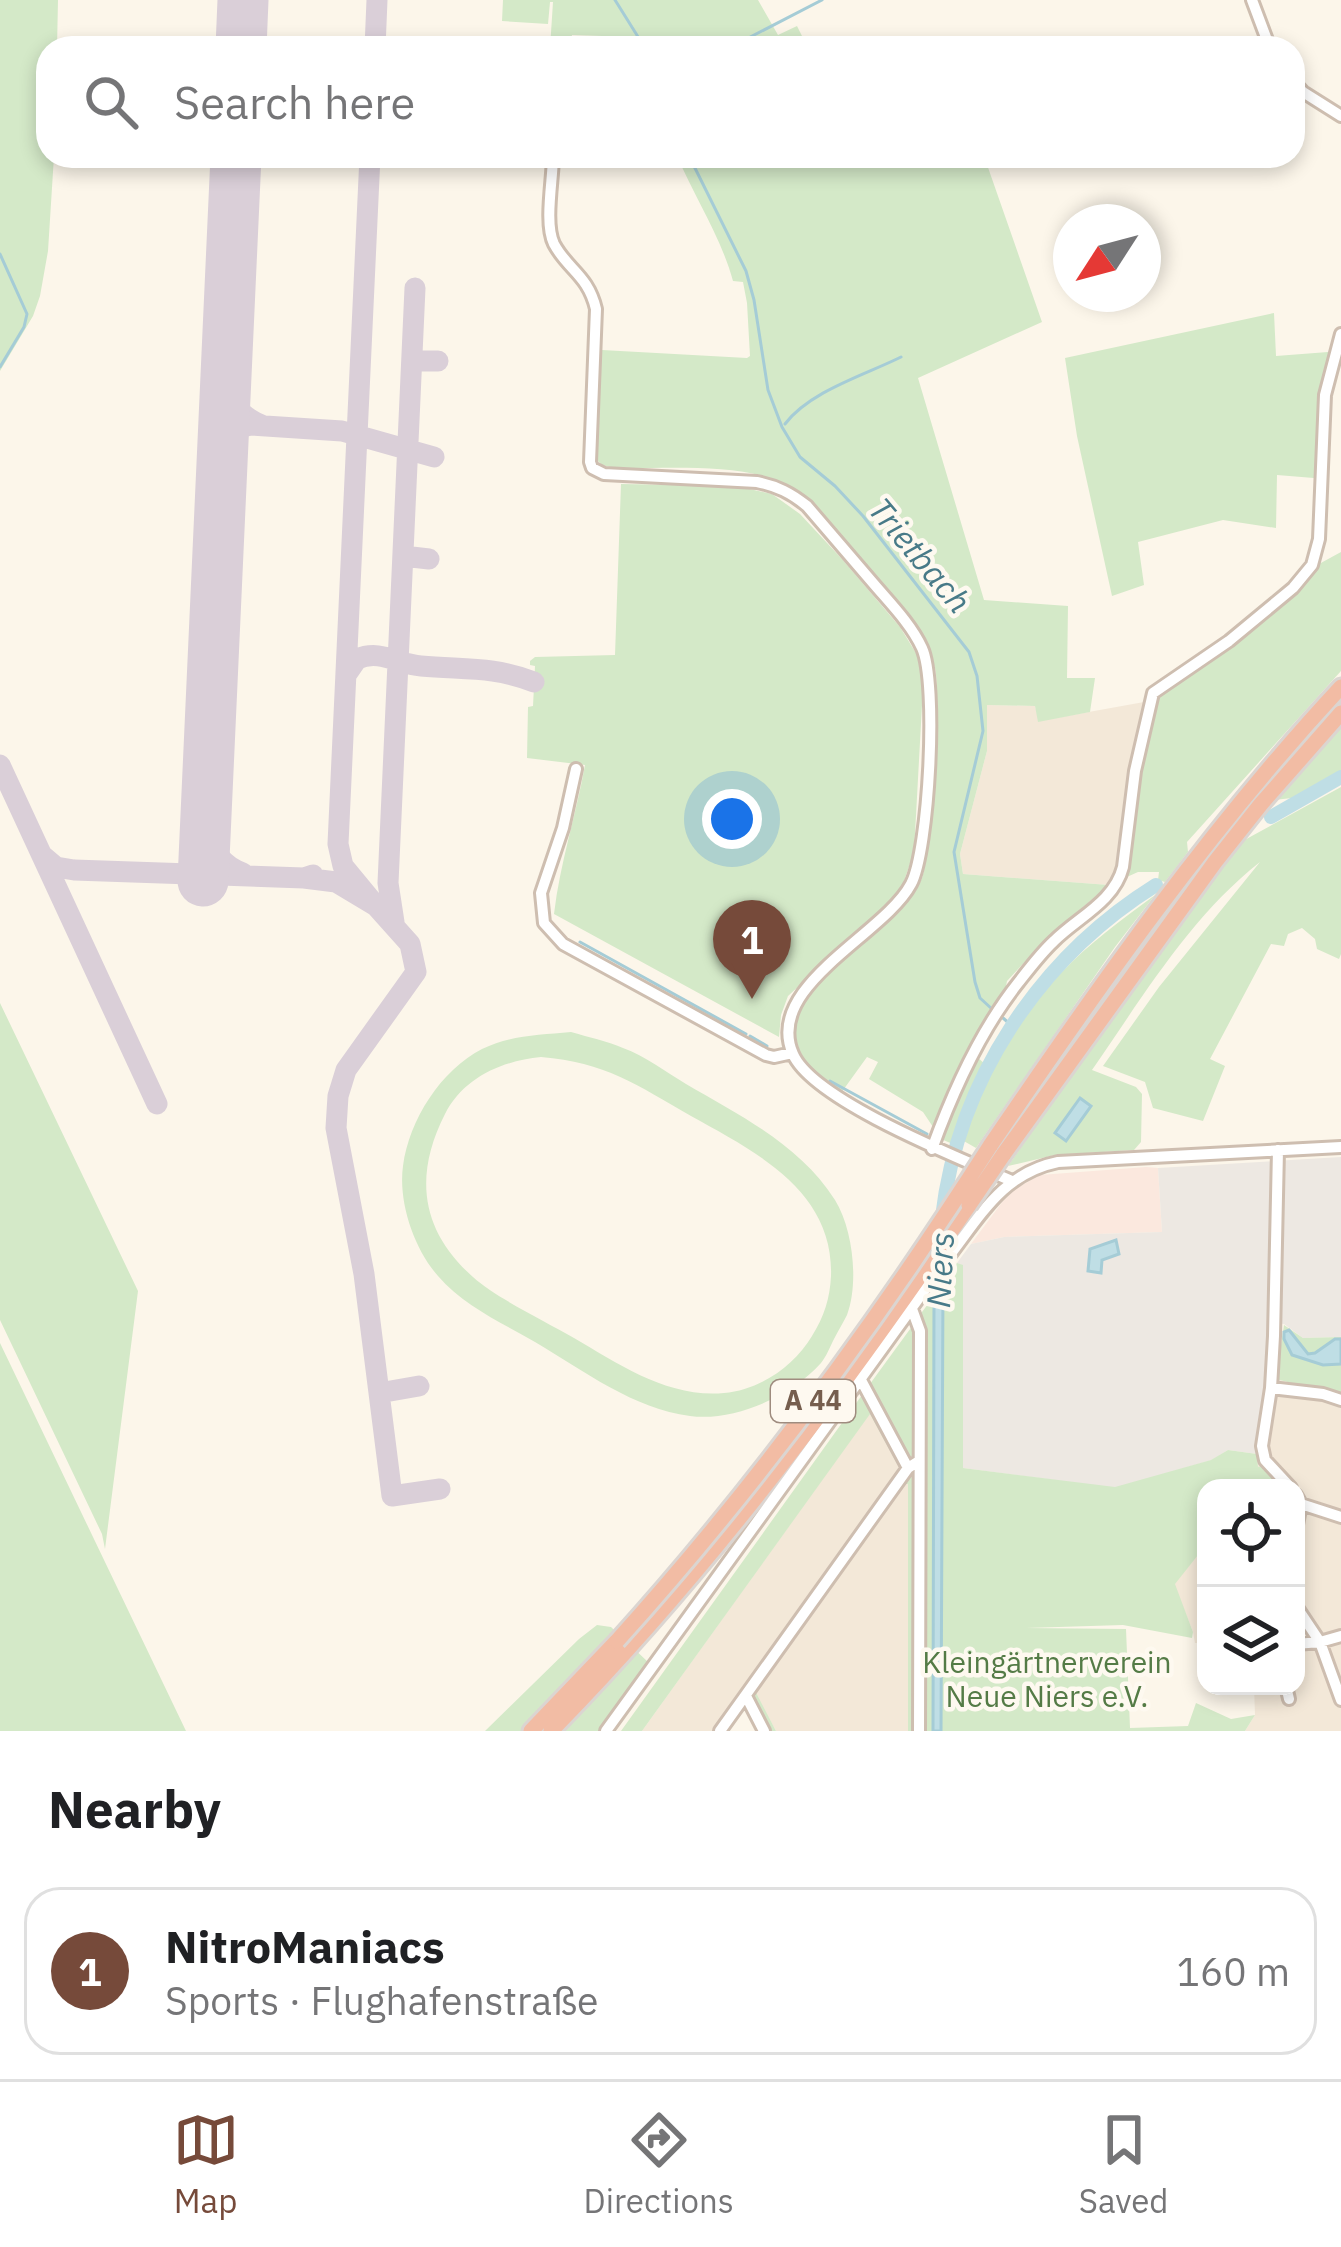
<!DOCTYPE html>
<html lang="en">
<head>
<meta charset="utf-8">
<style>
	body { margin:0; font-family:"IBM Plex Sans",sans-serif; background:#f6f6f6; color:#202124 }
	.controls { position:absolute; right:36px; bottom:36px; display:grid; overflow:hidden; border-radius:24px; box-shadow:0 6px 18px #0003 }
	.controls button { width:108px; height:108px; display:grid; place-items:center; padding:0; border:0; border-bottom:3px solid #e0e0e0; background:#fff; color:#202124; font:60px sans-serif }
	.compass { position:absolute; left:1053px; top:204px; width:108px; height:108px; border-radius:50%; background:#fff; box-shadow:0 6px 18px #0003; rotate:234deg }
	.you { position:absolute; left:732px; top:819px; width:42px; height:42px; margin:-30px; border:9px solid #fff; border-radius:50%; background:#1a73e8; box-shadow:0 0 0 18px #1a73e833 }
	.badge { display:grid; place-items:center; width:78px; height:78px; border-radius:50%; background:#764a3a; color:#fff; font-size:39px; font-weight:700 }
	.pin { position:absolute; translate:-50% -99px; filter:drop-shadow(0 3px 6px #0008) }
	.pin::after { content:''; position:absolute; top:63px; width:42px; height:36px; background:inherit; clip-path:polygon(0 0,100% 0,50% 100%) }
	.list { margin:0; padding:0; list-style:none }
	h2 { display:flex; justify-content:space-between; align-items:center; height:156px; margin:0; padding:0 48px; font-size:51px }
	h2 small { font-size:39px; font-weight:400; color:#757577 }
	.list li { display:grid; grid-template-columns:78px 1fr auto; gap:36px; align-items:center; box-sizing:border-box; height:168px; margin:0 24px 24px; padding:0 24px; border:3px solid #e0e0e0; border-radius:36px }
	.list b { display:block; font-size:45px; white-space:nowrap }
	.list p { margin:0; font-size:39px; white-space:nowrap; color:#757577 }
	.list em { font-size:39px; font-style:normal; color:#757577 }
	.icon { flex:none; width:66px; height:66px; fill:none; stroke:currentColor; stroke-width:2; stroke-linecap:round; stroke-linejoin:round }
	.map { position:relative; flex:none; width:1341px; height:1731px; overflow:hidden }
	.search { position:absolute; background:#fff; box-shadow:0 6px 18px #0003; left:36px; right:36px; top:36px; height:132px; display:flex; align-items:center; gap:30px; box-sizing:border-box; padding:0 42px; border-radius:36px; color:#757577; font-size:45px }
	.sheet { height:348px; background:#fff }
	nav { display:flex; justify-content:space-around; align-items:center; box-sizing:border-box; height:168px; border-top:3px solid #e0e0e0; background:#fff; font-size:33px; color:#757577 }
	nav a { display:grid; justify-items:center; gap:6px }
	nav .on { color:#764a3a }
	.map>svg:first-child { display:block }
	.residential { fill:#f3e8d8 }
	.commercial { fill:#fbe8de }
	.industrial { fill:#ede8e2 }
	.green { fill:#d4e9c8; fill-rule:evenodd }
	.water { fill:#bfdee5; stroke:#a5ccd6; stroke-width:3 }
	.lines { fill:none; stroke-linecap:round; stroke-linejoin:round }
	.stream { stroke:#a5ccd6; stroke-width:3 }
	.river { stroke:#bfdee5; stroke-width:14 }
	.taxiway { stroke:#dacfd8; stroke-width:21 }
	.runway { stroke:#dacfd8; stroke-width:51 }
	.minor-casing { stroke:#cebeb0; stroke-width:16 }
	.highway-casing { stroke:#dbd5d1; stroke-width:21 }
	.minor { stroke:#fff; stroke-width:10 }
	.highway { stroke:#f2bca4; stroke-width:15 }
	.highway-bridge-casing { stroke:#dbd5d1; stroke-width:21; stroke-linecap:butt }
	.highway-bridge { stroke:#f2bca4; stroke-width:15 }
	.labels { text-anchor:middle; stroke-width:9; stroke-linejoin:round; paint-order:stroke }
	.shield { fill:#fef9f0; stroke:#9f8c7f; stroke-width:3 }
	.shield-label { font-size:27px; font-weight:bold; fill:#765e4e }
	.park-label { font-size:30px; fill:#547b46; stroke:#fef9f0 }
	.water-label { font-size:33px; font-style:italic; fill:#487a88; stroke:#fef9f0 }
</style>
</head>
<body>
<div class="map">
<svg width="1341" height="1731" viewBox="0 0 1341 1731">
	<rect width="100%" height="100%" fill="#fcf6ea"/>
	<path class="residential" d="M1144 702 1127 781 1118 871 1109 885 963 874 960 854 987 751V705L1035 706 1039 721Z
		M1276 1379 1341 1396V1731H1245L1255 1715 1254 1686H1296V1488H1282L1262 1467H1258L1257 1454Z
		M870 1413 900 1469 712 1731H642Z
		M901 1483 908 1484V1731H776L753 1690Z
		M1206 1545V1643H1195L1193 1632 1174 1584Z"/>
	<path class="commercial" d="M1146 1167 1158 1168 1162 1232 1004 1237 971 1244 1003 1201 1015 1189 1040 1175Z"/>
	<path class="industrial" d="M1341 1157V1337L1303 1338 1284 1324 1269 1322 1267 1387 1257 1454 1228 1450 1212 1460 1115 1488 963 1468V1266L957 1263 971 1244 1004 1237 1162 1232 1158 1168Z"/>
	<path class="green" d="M0 0H58L57 48H48V156H54L48 251 40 296 33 316 0 371Z
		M503 0H758L778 35 797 26 808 48H613L603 43 602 36 572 35 571 41 560 48H550L553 2H550L548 24 502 21Z
		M677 156H984L1042 322 918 378 984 600 1068 606 1067 678H1095L1090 712 1038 722 1035 706 987 705V751L960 854 963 874 1109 885 1118 871 1127 781 1146 695 1161 679 1212 648 1297 576 1341 552V671L1187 842 1188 852 1165 882 1158 880 1159 872H1138L1109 885 1050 935 1007 981 1003 1001 977 1057 985 1064 955 1145 941 1139 923 1112 869 1079 878 1062 867 1057 841 1093C817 1076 789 1054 797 1020 812 960 899 935 922 878 931 855 941 692 935 668 926 629 815 496 779 481 732 463 666 469 615 468L602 465 597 460 599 352 602 350 747 358 750 356 747 303 743 282 733 281C721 237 695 198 677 156Z
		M1274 313 1276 356 1341 351 1333 379 1326 479 1277 475 1276 528 1223 520 1138 542 1144 585 1112 596 1077 436 1065 358Z
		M621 484 736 486 772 494 800 514 842 559 900 627 919 658 923 687 914 852 902 887 870 921 788 996 781 1015 779 1037 554 914C560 863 576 815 585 765L527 758 528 707 533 706 535 666 530 665V661L535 657 615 655Z
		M1341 724V773L1292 798 1274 800Z
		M1341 787V954L1339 959 1317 949 1315 939 1302 928 1288 934 1284 946 1271 944 1210 1059 1225 1066 1203 1121 1153 1108 1145 1082 1103 1066 1159 987 1260 862C1190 917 1142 998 1092 1070L1136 1087 1142 1094 1141 1142 1134 1150 1055 1155 1008 1166 1149 963 1239 843Z
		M1155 895 1115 947 976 1148 962 1140C981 1079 1017 1019 1061 973 1089 943 1123 919 1155 895Z
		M0 1003 138 1291 105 1549 102 1534 0 1320Z
		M571 1032C588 1037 607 1041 623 1048 645 1056 666 1072 686 1084 741 1116 800 1145 835 1200 853 1229 859 1283 847 1315 843 1323 838 1331 834 1339 830 1347 826 1357 821 1363 792 1396 734 1422 690 1416 634 1409 584 1371 535 1342 502 1323 464 1306 438 1276 414 1249 398 1202 403 1166 409 1120 441 1070 482 1049 511 1035 539 1035 571 1032ZM541 1057C605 1062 637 1085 691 1116 756 1152 834 1191 831 1276 830 1298 824 1317 812 1336 794 1366 760 1390 724 1393 668 1398 620 1365 574 1338 545 1321 496 1298 473 1277 420 1230 414 1175 445 1114 464 1077 502 1061 541 1057Z
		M957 1263 963 1265V1468L1115 1487 1211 1460 1228 1450 1257 1454 1258 1467 1261 1466 1282 1488H1206V1545L1175 1584 1193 1632 1192 1638 1123 1625 1026 1628 1126 1629 1130 1728 1188 1726 1196 1703 1231 1719 1255 1715 1245 1731H941L943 1283Z
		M934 1296 933 1731H921L919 1316Z
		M913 1325 915 1328 917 1448 911 1458 907 1459 867 1388Z
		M1284 1325 1303 1338 1341 1337V1396L1276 1379Z
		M0 1343 186 1731H0Z
		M862 1395 903 1465 901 1471 715 1731H712L900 1469 870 1414 642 1731H621Z
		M908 1473H914L916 1481V1731H908V1484H900L754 1689 776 1731H767L751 1692Z
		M597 1625 611 1627 648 1662 599 1731H485L579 1639Z"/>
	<path class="water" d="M1080 1098 1091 1106 1066 1141 1055 1133Z
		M1116 1240 1119 1254 1102 1260 1101 1273 1088 1271 1090 1249Z
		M943 1283 941 1731H933L934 1296Z
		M1289 1330 1308 1354 1315 1353 1335 1339H1341V1364L1323 1365 1292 1355 1284 1339V1332Z"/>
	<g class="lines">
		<path class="stream" d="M615 0 645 48
			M729 48 822 0
			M689 156 746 271 754 300 768 390 782 427 800 457 835 486 863 516 969 652 977 676 983 731 954 852 975 982 980 998 992 1009
			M0 254 27 314 24 327 0 367
			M785 424C810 391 865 375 901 357
			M580 942 746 1034
			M1003 1018 1011 1025
			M750 1036 767 1046
			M830 1081 927 1134"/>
		<path class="river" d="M1271 817 1341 777
			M942 1217C958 1080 1039 958 1156 885"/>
		<path class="taxiway" d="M242 16 246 0
			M375 48 377 0
			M370 156 338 844 343 866 376 906
			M412 361H438
			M226 373C229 400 237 416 264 426
			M222 452C228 438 234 427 251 425L342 431 434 457
			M403 556 429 559
			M346 675 357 659C380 649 398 664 421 666 464 670 493 666 534 682
			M0 765 157 1104
			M205 829C213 850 221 865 243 873
			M43 856 56 867 74 870 304 878 313 875
			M304 878 336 882 376 906 410 944 416 972 346 1070 338 1096 336 1128 364 1274 392 1496 440 1489
			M394 922 388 883 415 288
			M379 1393 419 1386"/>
		<path class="runway" d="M241 48 243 0
			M203 881 236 156"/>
		<g class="minor-casing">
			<path id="minor" d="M1252 0 1270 48
				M565 48 573 45 608 48
				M1293 81 1303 92 1341 116
				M553 156C553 179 544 224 554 244 568 270 588 275 596 309L590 462 592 468 604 474 757 482C777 486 791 493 807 506 829 532 851 557 873 583 890 603 911 624 922 648 938 683 929 850 911 884 884 935 763 986 793 1054 813 1101 964 1160 1012 1181
				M576 769 563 828 541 893 544 923 563 944 766 1055 774 1057 792 1053
				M932 1149C953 1091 980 1031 1018 983 1029 969 1041 953 1054 941 1078 917 1114 902 1123 867L1135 771 1153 693 1229 641 1293 588 1312 565 1319 539 1325 395 1341 334
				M1278 1150 1274 1336 1271 1388 1262 1446 1265 1460 1291 1488
				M912 1309 920 1331 919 1731
				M861 1380 908 1468
				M1271 1388 1323 1394 1341 1400
				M1296 1495 1301 1504 1296 1530
				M1301 1504 1341 1517
				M1296 1606 1320 1642 1341 1700
				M1296 1644 1320 1642 1341 1636
				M1286 1686 1289 1699
				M746 1696 764 1731
				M606 1731 950 1255C982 1213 1004 1173 1058 1162L1341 1147
				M720 1731 908 1468 919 1461"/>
		</g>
		<g class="highway-casing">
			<path id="highway" d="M990 1146C1098 987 1210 828 1341 687
				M1003 1155 1215 862 1261 804 1341 713
				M531 1731 617 1641
				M551 1731C709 1570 842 1391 969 1205"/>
		</g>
		<use href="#minor" class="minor"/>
		<use href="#highway" class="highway"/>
		<g class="highway-bridge-casing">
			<path id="highway-bridge" d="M969 1205 1003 1155
				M617 1641C755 1488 879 1320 990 1146"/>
		</g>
		<use href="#highway-bridge" class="highway-bridge"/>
	</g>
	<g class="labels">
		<rect class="shield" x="771" y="1380" width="84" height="42" rx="9"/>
		<g class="shield-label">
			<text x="813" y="1410">A 44</text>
		</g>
		<g class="park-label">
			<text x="1047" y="1673">Kleingärtnerverein<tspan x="1047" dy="34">Neue Niers e.V.</tspan></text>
		</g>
		<g class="water-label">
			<text transform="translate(920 555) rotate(50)" y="12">Trietbach</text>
			<text transform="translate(940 1270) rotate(-87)" y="12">Niers</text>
		</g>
	</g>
</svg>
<div class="controls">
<button><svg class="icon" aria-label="locate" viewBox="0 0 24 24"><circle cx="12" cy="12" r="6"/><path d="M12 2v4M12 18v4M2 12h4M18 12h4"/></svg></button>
<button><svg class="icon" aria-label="layers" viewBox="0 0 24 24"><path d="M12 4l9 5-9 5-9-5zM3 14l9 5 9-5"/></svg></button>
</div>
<svg class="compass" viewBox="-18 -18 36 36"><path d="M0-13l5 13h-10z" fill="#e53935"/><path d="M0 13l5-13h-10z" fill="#757577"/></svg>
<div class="you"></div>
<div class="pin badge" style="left:752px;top:999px">1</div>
<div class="search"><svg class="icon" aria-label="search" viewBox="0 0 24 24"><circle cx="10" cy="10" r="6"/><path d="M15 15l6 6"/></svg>Search here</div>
</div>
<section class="sheet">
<h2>Nearby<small></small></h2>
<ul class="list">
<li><span class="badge">1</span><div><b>NitroManiacs</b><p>Sports · Flughafenstraße</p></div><em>160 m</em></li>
</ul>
</section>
<nav>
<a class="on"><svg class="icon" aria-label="map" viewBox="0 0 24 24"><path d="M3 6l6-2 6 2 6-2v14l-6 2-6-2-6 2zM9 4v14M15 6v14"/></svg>Map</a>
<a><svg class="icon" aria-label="directions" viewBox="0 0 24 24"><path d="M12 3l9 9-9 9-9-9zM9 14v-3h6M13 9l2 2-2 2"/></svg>Directions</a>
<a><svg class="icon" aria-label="saved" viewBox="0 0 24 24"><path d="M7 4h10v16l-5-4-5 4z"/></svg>Saved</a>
</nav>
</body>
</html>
